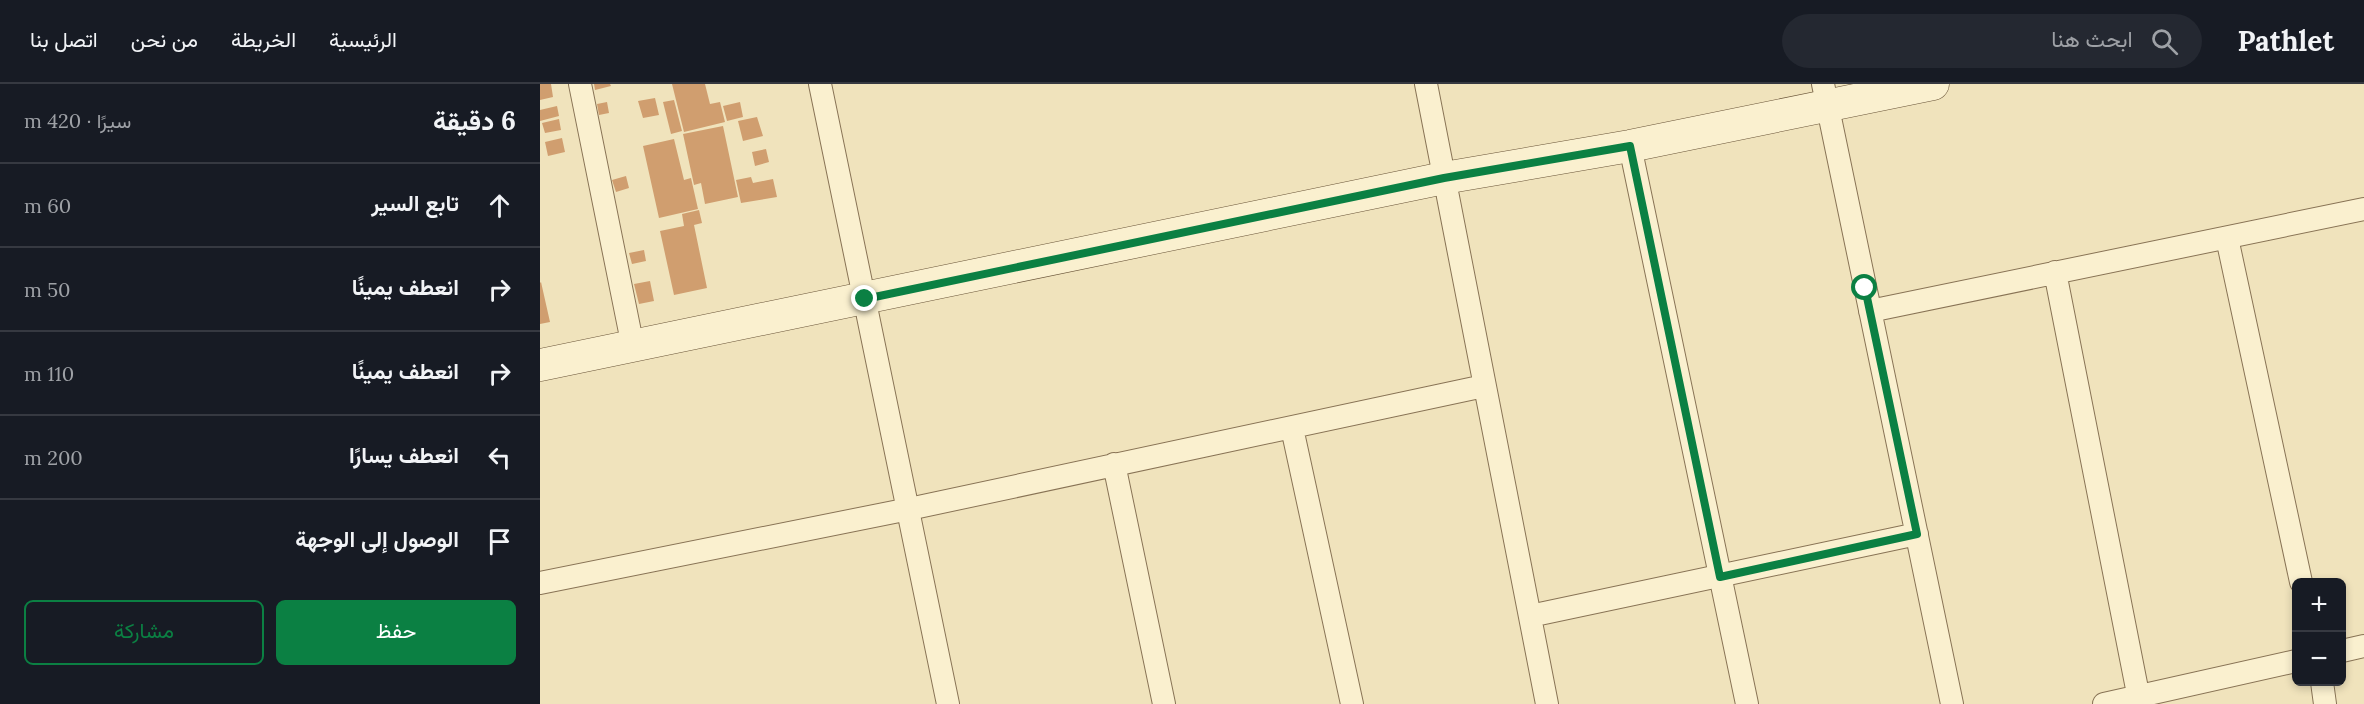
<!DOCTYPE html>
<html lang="ar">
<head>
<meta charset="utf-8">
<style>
	body { margin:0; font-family:Lora,Vazirmatn,serif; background:#242831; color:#f1f3f6; direction:rtl }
	.controls { position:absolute; right:18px; bottom:18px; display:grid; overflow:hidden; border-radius:9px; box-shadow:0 3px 9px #0003 }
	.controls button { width:54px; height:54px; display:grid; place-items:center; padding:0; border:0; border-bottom:2px solid #363941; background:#171b24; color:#f1f3f6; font:30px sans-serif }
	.stop { position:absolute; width:18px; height:18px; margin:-14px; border:4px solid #0b8043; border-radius:50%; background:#fff }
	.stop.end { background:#0b8043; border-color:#fff; box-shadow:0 2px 6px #0008 }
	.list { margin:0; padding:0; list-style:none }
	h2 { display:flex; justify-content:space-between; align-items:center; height:78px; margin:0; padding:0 24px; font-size:26px }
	h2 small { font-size:20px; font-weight:400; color:#9ea1a6 }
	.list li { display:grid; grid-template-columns:39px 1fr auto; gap:18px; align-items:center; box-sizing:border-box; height:84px; padding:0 24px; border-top:2px solid #363941 }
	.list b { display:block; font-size:22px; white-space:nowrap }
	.list em { font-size:20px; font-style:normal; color:#9ea1a6 }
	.actions { display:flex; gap:12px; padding:18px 24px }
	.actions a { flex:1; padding:14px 0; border:2px solid #0b8043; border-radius:9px; text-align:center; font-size:21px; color:#0b8043 }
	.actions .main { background:#0b8043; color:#fff }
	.icon { flex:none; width:33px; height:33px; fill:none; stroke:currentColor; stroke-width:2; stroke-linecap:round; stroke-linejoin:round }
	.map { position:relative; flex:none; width:1824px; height:620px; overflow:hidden; direction:ltr }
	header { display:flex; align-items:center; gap:36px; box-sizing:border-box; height:84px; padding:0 30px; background:#171b24; border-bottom:2px solid #363941 }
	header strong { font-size:28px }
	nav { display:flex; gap:33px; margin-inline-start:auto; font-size:21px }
	.search { width:420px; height:54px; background:#242831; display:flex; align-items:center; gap:15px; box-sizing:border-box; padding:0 21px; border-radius:33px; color:#9ea1a6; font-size:22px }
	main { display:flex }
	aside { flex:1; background:#171b24 }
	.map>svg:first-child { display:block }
	.building { fill:#d09e6f }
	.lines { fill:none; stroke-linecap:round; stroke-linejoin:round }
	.street-casing { stroke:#887355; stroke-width:24 }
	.secondary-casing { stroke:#695438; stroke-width:33 }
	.street { stroke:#faf0cf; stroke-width:22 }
	.secondary { stroke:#faf0cf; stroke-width:32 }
	.route { stroke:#0b8043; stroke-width:8 }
</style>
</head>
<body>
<header>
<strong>Pathlet</strong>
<div class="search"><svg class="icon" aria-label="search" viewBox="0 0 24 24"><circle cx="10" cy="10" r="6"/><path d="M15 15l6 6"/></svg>ابحث هنا</div>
<nav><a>الرئيسية</a><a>الخريطة</a><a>من نحن</a><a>اتصل بنا</a></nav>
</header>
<main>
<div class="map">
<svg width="1824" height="620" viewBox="0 0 1824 620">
	<rect width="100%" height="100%" fill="#f0e3bc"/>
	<path class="building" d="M0 0H11L13 13 0 16Z
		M54 0H70L71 2 55 6Z
		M132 0H165L170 20 180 18 185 38 144 48Z
		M115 14 119 31 103 34 98 17Z
		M134 16 142 47 131 50 123 18Z
		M67 18 69 29 59 31 57 20Z
		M200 18 203 33 187 37 183 22Z
		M17 22 19 32 0 37V26Z
		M217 33 223 52 203 57 198 37Z
		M19 35 21 46 5 49 2 39Z
		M183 42 198 113 165 120 161 99 154 101 143 50Z
		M22 54 25 68 8 72 5 58Z
		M134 55 144 96 151 94 158 125 119 134 103 62Z
		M226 65 229 78 215 82 212 68Z
		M86 92 89 104 76 108 72 96Z
		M211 93 213 99 233 95 237 113 201 119 196 96Z
		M159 126 162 139 154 141 167 204 134 211 120 147 144 142 142 130Z
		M104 166 106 177 92 180 89 169Z
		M110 197 114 217 99 220 94 200Z
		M1 198 10 238 0 240V199Z"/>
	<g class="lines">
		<g class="street-casing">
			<path id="street" d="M40 0 93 263
				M280 0 408 620
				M886 0 1007 620
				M1283 0 1412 620
				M1090 62 1207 620
				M1687 154 1761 498
				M1515 188 1600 620
				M1330 227 1824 125
				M752 344 812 620
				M574 380 624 620
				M0 499 369 425 944 302
				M990 532 1377 450
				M1802 567 1824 562
				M1782 598 1785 620
				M1564 620 1756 577"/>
		</g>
		<g class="secondary-casing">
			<path id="secondary" d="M0 281 904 94 1090 62 1393 0"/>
		</g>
		<use href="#street" class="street"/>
		<use href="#secondary" class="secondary"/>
	</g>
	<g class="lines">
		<path class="route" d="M325 215 904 94 1090 62 1180 493 1377 450 1325 204"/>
	</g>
</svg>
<div class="controls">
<button>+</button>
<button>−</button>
</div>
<div class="stop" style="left:1325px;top:204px"></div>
<div class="stop end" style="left:325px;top:215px"></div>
</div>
<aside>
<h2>6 دقيقة<small>سيرًا · 420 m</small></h2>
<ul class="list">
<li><svg class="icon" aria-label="ahead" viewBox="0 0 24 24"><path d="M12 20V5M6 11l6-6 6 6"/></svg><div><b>تابع السير</b></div><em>60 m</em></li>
<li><svg class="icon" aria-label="right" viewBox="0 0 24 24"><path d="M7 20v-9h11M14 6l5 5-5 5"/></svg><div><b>انعطف يمينًا</b></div><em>50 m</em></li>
<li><svg class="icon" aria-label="right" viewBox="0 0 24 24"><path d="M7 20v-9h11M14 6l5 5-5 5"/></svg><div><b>انعطف يمينًا</b></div><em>110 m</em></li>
<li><svg class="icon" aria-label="left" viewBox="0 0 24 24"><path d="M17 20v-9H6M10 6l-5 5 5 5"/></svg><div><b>انعطف يسارًا</b></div><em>200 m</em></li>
<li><svg class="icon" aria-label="arrive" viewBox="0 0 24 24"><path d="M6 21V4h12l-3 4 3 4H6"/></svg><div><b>الوصول إلى الوجهة</b></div></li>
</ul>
<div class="actions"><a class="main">حفظ</a><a>مشاركة</a></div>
</aside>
</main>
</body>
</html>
